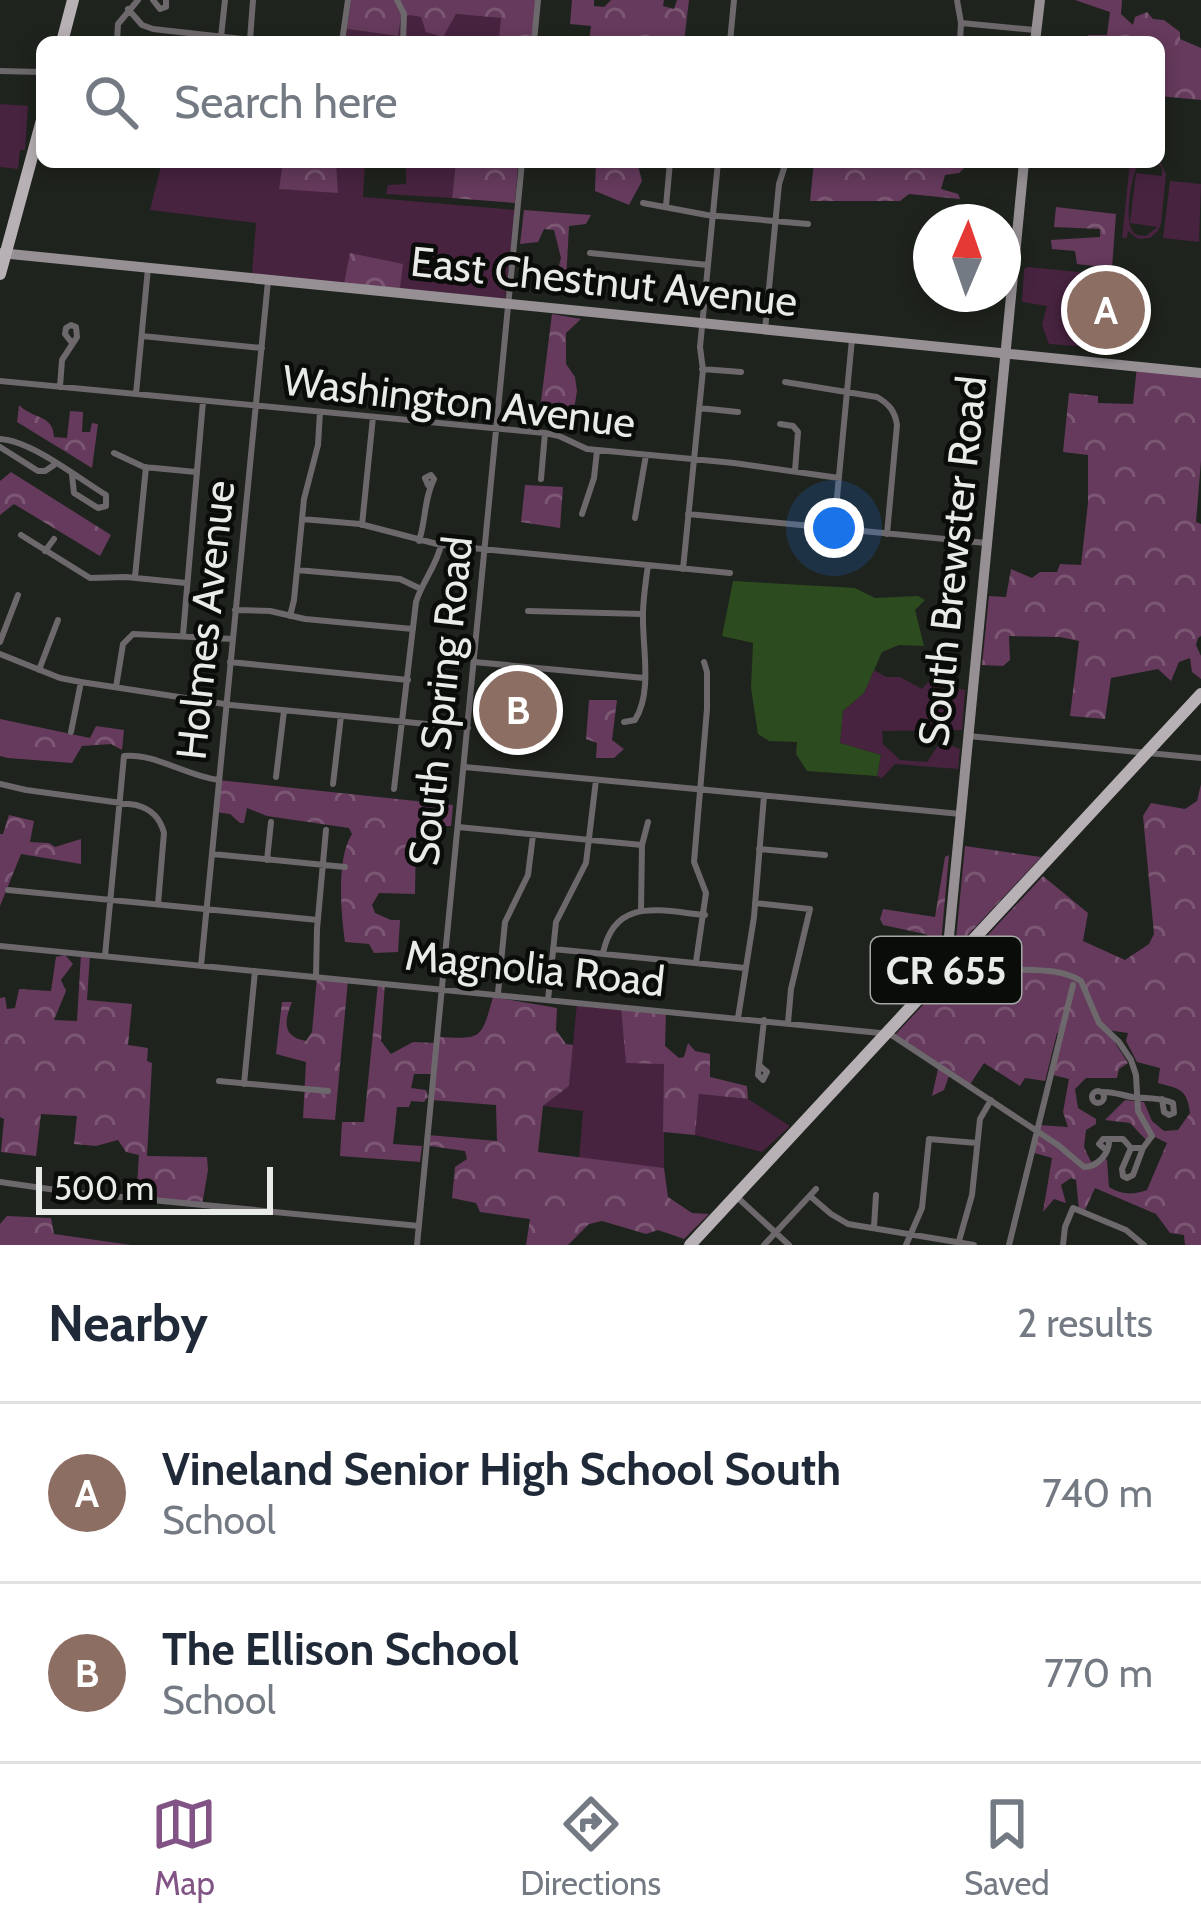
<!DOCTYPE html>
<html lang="en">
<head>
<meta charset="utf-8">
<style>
	body { margin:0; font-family:Cabin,sans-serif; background:#f6f6f7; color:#1f2937 }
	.compass { position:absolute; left:913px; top:204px; width:108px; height:108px; border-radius:50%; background:#fff; box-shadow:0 6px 18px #0003; rotate:2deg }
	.scale { position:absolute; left:36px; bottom:30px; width:237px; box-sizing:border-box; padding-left:12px; border:6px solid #e8ebe7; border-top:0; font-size:33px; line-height:42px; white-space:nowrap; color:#e8ebe7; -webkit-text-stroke:9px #0a0c09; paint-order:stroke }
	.you { position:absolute; left:834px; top:528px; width:42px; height:42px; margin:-30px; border:9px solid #fff; border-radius:50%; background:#1a73e8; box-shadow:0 0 0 18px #1a73e833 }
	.badge { display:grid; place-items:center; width:78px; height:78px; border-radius:50%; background:#825385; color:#fff; font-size:39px; font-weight:700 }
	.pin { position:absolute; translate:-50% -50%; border:6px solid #fff; box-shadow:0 3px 12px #0006 }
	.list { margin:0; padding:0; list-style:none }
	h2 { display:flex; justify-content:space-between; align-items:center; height:156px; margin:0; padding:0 48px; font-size:51px }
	h2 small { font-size:39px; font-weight:400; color:#747a83 }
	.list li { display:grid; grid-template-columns:78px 1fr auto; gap:36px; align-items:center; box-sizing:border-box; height:180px; padding:0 48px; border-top:3px solid #e0e1e3 }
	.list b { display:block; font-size:45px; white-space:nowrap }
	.list p { margin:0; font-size:39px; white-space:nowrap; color:#747a83 }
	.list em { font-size:39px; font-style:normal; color:#747a83 }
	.icon { flex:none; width:66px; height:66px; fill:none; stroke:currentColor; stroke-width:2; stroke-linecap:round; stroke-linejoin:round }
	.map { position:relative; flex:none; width:1201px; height:1245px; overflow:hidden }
	.search { position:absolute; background:#fff; box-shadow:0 6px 18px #0003; left:36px; right:36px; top:36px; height:132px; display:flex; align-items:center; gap:30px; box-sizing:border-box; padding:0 42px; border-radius:18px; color:#747a83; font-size:45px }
	.sheet { height:516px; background:#fff }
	nav { display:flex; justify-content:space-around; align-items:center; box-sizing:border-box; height:168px; border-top:3px solid #e0e1e3; background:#fff; font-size:33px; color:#747a83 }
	nav a { display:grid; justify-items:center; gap:6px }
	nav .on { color:#825385 }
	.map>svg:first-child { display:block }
	.green { fill:#47233f }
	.forest { fill:url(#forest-crowns); fill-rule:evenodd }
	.water { fill:#2c4b1e }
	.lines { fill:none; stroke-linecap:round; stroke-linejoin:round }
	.street { stroke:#6c686b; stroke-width:6 }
	.secondary { stroke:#969094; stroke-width:10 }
	.primary { stroke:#b7b0b5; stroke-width:12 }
	.labels { text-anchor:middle; stroke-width:9; stroke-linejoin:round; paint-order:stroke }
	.shield { fill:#0a0c09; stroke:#a5a8a4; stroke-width:3 }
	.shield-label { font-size:39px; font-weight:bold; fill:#e8ebe7 }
	.street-label { font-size:42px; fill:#e8ebe7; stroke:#0a0c09 }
</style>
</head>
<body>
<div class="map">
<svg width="1201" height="1245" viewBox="0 0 1201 1245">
	<defs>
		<pattern id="forest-crowns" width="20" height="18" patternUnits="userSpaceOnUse" patternTransform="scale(3)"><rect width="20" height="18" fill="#653a5c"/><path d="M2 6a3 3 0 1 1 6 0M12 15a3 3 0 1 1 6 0" fill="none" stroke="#7b5773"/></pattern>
	</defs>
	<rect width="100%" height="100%" fill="#1f231d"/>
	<path class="green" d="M456 14 502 18 500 38 527 42H345L347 29 398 36 401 18 410 15Z
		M0 104 28 106 25 150H20L18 169 0 167Z
		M1159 160 1166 174 1161 224 1158 231 1150 238 1138 239 1128 231 1127 238H1122L1130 162H1139C1132 173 1122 225 1135 234 1138 236 1142 235 1146 236L1157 227 1130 223 1136 173 1162 176V168L1157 162Z
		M162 162H283L280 189 337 192 336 162H365L363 197 515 210 505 300 400 288 351 253 344 284 252 273 256 223 150 210Z
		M406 162H456L452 198 386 194 388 185 406 184Z
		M1170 181 1201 184 1199 242 1163 238Z
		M1028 267 1098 274 1096 296 1093 299 1099 305 1096 343 1089 347 1049 344 1042 325 1047 306 1022 302 1024 269Z
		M874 670 886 677H900L922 689 928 682 965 690 962 730 882 731 883 744 900 760 927 762 941 741 960 749 958 769 895 764 882 778 877 776 881 755 840 743 843 711 864 693Z
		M577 1003 621 1007 664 1063V1168L579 1160 583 1111 543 1106 569 1086Z
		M699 1094 748 1099 790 1126 762 1152 695 1135Z"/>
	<path class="forest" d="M351 0H537L532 42 499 39 501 18 456 14 443 37 426 32 421 17 410 15 401 18 398 36 347 29Z
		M572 0H594V6L604 7 611 0H664L663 6 674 9 677 0H689L684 42H589L591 26 570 24Z
		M1075 0H1122L1121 14 1133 25 1135 17 1147 12 1153 19 1164 20 1180 32V39L1201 48V100L1159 96V42H1087L1088 35H1107L1110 12Z
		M283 162H336L338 193 279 189Z
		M456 162 518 166 515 203 452 198Z
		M596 162H637L642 181 629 205 595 191Z
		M814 162H970L959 173 945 175 941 189 958 194 960 199 909 194 900 201H810Z
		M1056 207 1116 214 1112 268 1077 264 1075 251 1052 249 1051 240 1100 237V229L1054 227Z
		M524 210 591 215 586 224 569 226 566 281H555L561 258 554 230 544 229 538 242 520 244Z
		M350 253 403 264 400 288 344 284Z
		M552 314 581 319 566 333V364L575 377 577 391 570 434 560 430 569 411 559 408 540 409Z
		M1137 366 1201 372V461L1196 522 1201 524V636L1198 638 1196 645 1201 656V679L1192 672 1190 658 1179 662 1171 681 1158 669 1111 678 1105 719 1070 716 1079 641 1060 637 1009 636 1010 660 1003 666 982 665 989 596 1006 597 1011 569 1032 578 1040 572H1057L1060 564 1081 565 1088 503V455L1063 452 1069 393 1098 396V403L1133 404Z
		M19 405C34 420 53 414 54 437L67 438 70 411 83 412 82 432H90L92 423 98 424 92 468 17 422Z
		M11 472 111 535 100 556 14 504 0 515V481Z
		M525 485 563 487 560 528 521 522Z
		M589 700H617L612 740 624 749 614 758H596L597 743 586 739Z
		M0 719 90 738 96 726 124 730 122 750 111 744 82 746 72 763 8 758 0 756Z
		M218 780 453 805 451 826H422L416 833 415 894 379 893 372 905 375 913 391 920H400L398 952 374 953 369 944 345 942C341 914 336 858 352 834L349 828 267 816 247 808 244 823H240L230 814 215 812Z
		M1201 784V1245H1185L1184 1235 1170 1233 1156 1214 1095 1188 1085 1210 1079 1209 1076 1180 1071 1178 1061 1185 1066 1203 1054 1199 1043 1212 1052 1158 1031 1152 1038 1125 1068 1127 1063 1112 1069 1079 1053 1075 1062 1034 1057 1033 1045 1081 1025 1078 1020 1086 984 1063 969 1086 950 1073 944 1090 932 1096 938 1069 894 1036 1043 876 1088 913 1083 941 1125 960 1149 944 1154 934 1143 816 1151 803 1185 809 1197 801ZM1107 1030 1128 1033 1126 1041 1137 1062 1160 1068 1158 1083C1180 1089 1187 1089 1190 1113L1178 1130 1164 1131 1152 1121 1144 1102 1125 1100 1105 1120 1130 1123 1149 1143 1155 1137 1167 1143 1147 1190C1133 1195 1122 1195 1109 1187L1107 1161 1104 1156 1091 1162 1084 1147 1086 1130 1096 1124V1119L1078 1108 1075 1089 1086 1078H1117L1119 1069 1128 1063Z
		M9 815 34 821 30 842 49 843 55 847 81 839V864L21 854 0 906V834H3Z
		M965 846 1041 857 955 949Z
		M949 855 941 943 925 934 883 925 880 919 883 909 935 917 945 857Z
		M81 954 90 955 87 1000 132 1004 128 1045 148 1048 147 1061 152 1063 147 1156 207 1157 208 1170 202 1205 136 1199 139 1155 126 1152 118 1140 96 1146 74 1144 77 1116 41 1114 36 1156 1 1152 4 1119 0 1117V998L5 997 7 1009 15 1008 19 989 51 991 56 957 65 955 73 964 61 980 66 991 54 1020 77 1021Z
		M317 977 348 980 335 1120 303 1118 306 1062 276 1054 282 1002H292C284 1021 282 1037 306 1041L312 1032Z
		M378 983H385L381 1041 391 1054 413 1042 436 1043 438 1037C482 1039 481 1040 493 997L557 1008 556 1030 566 1044 573 1045 569 1086 543 1106 538 1152 664 1168 668 1197 692 1213 709 1214 684 1239 658 1230 646 1234 602 1221 589 1224 568 1245H526L530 1219 480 1212 476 1203 452 1198 455 1167 467 1159 465 1151 430 1146 428 1135 497 1141 496 1105 431 1100 433 1074H414L411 1088 426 1090 428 1097 424 1102 411 1101 409 1107H397L393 1144 422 1146 420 1162 340 1156 342 1122H364Z
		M621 1007 666 1011 665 1046 679 1058 684 1057 688 1043 695 1051 710 1054V1077L747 1086 748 1099 699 1094 695 1135 663 1132 664 1064 626 1063Z
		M7 1216 51 1218 54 1234 131 1245H0V1224Z"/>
	<path class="water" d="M733 581 855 588 875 598 918 596 925 600 915 610 924 646 899 645 882 652 864 693 843 711 840 743 881 755 877 776 807 771 796 754 797 742 769 741 758 734 751 688 753 643 722 636Z"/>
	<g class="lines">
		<path class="street" d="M153 0 160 9 166 7V0
			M397 0 404 14 403 42
			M957 0 961 23 960 42
			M128 9 142 25 153 29 268 42
			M961 23 1035 30
			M221 37 225 0
			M250 40 253 0
			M117 42 118 24 138 0
			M342 42 348 0
			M534 42 538 0
			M730 42 734 0
			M0 71 42 72
			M501 162 522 164
			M643 203 707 215 808 224
			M666 206 670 162
			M590 253 708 265
			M765 330 779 184 786 162
			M142 336 262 348
			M702 369 741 372
			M0 381 545 433 559 436 587 449 734 463 839 478
			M785 382 877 397C889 404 895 411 897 425L887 534
			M60 387 62 360 77 337 76 327 71 325 66 328 65 334 72 343
			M136 394 148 268
			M699 408 738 412
			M780 424 793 426 798 432 795 471
			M0 439C32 441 78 478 106 495V506L98 508 74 493 72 475
			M0 447 38 471H45L54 465
			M114 453 144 467 196 472
			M541 479 545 433
			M582 514 594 478 597 451
			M688 514 986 543
			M635 518 646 455
			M302 519 360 524 441 545 730 573
			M362 525 373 417
			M834 529 852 339
			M21 535 90 578 126 577 186 583
			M419 541C426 520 424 498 434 479L431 475 425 478 428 485
			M45 551 54 539
			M683 569 703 370 700 347 718 162
			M297 570 400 579 421 589
			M135 577 146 467
			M235 610 270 611 305 619 413 629
			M528 611 643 614
			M290 616 294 600 304 499 318 445 320 412
			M183 635 203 401
			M0 642 18 595
			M0 654 60 678 81 682 231 705 468 728
			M230 662 408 680
			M474 662 644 678
			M39 670 58 620
			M116 687 123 644 133 634 233 639
			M624 722 635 720C653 692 642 646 643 614 643 598 646 581 648 565
			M71 732 81 682
			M968 736 1201 758
			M464 767 961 814
			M276 777 284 711
			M0 784 26 790 136 805C151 809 160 817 164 833L158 904
			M333 784 341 716
			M394 789 416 602C422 582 436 567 441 545
			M458 827 642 845
			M759 849 825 855
			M212 854 345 867
			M267 860 271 822
			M8 890 318 920
			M755 903 810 909 791 989 788 1023
			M641 910 642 845 648 822
			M0 946 890 1034 1058 1145 1084 1167C1098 1167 1110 1153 1109 1139H1123L1131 1148H1143L1152 1136 1138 1111 1136 1075 1131 1060 1119 1042 1099 1023 1081 981C1047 959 995 981 962 956
			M553 949 745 968
			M603 953C615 896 661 911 705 915
			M105 956 124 756C155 753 186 776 219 780
			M696 962 706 893 694 862 707 709V672L704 662
			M201 966 268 281
			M316 976 317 929 326 830
			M498 993 505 922 528 875 533 835
			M548 1000 556 922 586 863 596 780
			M738 1018 754 917 764 796
			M759 1065 767 1072 763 1080 758 1075 764 1020
			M219 1081 328 1091
			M244 1084 255 971
			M1092 1097a6 6 0 1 1 12 0a6 6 0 1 1-12 0Z
			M1101 1092C1113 1091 1121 1095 1132 1097 1147 1099 1159 1097 1173 1103L1174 1113 1169 1115 1164 1112 1162 1099
			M1131 1148 1122 1169 1123 1176 1127 1178 1133 1175 1143 1148
			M1106 1150 1099 1144 1103 1139H1109
			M0 1182 70 1192 419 1226
			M810 1196 831 1214 848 1224 974 1245
			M738 1198 789 1245
			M874 1227 876 1195
			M959 1241 972 1195 980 1119 991 1100
			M417 1245 522 162
			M764 1245 816 1189
			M906 1245 922 1208 929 1139 977 1143
			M1009 1245 1073 985
			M1063 1245 1065 1227 1073 1208 1126 1230 1144 1245"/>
		<path class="secondary" d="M1035 42 1040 0
			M0 253 1201 373
			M949 966 947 957 1024 162"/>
		<path class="primary" d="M62 42 73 0
			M0 274 42 120
			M690 1245 1201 694"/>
	</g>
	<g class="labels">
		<rect class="shield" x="871" y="937" width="150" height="66" rx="9"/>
		<g class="shield-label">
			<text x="946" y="984">CR 655</text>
		</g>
		<g class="street-label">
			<text transform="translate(604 281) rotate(6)" y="15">East Chestnut Avenue</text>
			<text transform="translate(459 401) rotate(7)" y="15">Washington Avenue</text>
			<text transform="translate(952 561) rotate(-84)" y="15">South Brewster Road</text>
			<text transform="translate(205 620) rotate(-84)" y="15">Holmes Avenue</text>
			<text transform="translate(440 701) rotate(-84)" y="15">South Spring Road</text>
			<text transform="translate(535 968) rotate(6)" y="15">Magnolia Road</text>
		</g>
	</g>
</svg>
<svg class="compass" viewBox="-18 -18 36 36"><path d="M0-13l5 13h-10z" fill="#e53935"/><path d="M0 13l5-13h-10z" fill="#747a83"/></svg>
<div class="scale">500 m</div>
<div class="you"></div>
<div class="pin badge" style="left:1106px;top:310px;background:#8d6e63">A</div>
<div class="pin badge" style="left:518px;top:710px;background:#8d6e63">B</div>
<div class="search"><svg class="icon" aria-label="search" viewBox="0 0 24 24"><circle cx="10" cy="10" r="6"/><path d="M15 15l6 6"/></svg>Search here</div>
</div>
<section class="sheet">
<h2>Nearby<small>2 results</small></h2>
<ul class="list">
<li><span class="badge" style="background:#8d6e63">A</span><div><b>Vineland Senior High School South</b><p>School</p></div><em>740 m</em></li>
<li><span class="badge" style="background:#8d6e63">B</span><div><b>The Ellison School</b><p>School</p></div><em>770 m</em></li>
</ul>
</section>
<nav>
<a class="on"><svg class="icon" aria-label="map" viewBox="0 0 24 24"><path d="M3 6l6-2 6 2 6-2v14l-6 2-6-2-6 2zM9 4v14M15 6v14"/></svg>Map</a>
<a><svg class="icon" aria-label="directions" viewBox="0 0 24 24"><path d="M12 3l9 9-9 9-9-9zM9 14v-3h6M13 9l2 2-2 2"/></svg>Directions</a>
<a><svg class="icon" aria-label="saved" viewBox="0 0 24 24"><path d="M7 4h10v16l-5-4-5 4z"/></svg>Saved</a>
</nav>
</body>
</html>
